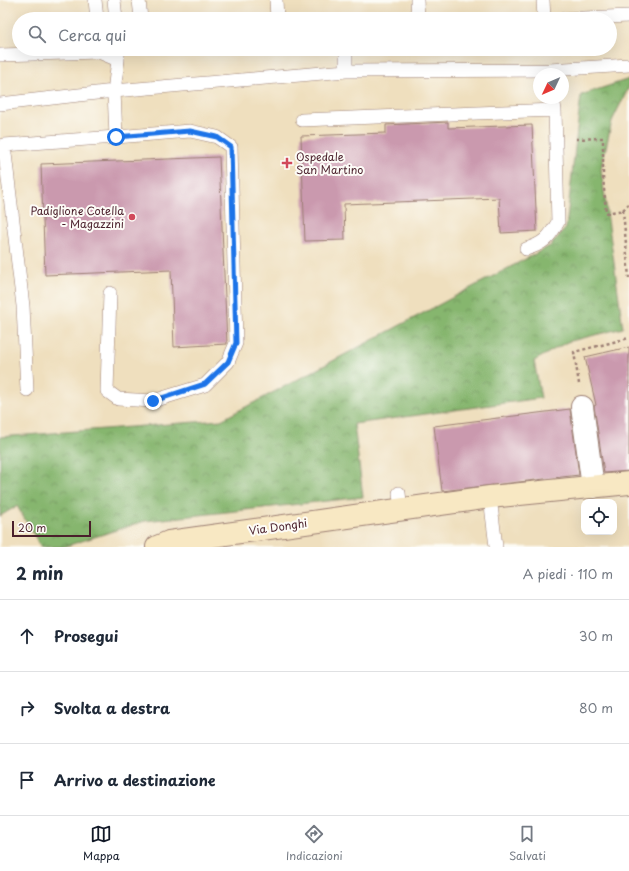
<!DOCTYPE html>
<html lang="it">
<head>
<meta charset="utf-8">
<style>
	body { margin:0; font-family:"Playpen Sans",sans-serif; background:#f6f6f7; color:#1f2937 }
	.controls { position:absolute; right:12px; bottom:12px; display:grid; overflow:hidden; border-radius:8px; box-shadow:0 4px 16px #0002 }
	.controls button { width:36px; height:36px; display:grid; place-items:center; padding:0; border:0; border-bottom:1px solid #e0e1e3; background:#fff; color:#1f2937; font:20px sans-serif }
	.compass { position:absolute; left:533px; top:68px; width:36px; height:36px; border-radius:50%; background:#fff; box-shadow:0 4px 16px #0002; rotate:226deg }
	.scale { position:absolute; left:12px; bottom:10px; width:79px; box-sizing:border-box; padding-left:4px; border:2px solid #4a1f2b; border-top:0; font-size:11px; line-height:14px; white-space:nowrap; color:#4a1f2b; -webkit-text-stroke:3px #fdfcf7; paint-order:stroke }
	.stop { position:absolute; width:12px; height:12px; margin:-9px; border:3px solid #1a73e8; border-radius:50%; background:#fff }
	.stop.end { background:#1a73e8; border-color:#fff; box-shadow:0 1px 4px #0008 }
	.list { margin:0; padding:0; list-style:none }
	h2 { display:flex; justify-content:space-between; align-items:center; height:52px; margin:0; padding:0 16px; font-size:17px }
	h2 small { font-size:13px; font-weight:400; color:#747a83 }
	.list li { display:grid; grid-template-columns:26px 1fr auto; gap:12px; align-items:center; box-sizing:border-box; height:72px; padding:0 16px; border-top:1px solid #e0e1e3 }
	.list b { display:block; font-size:15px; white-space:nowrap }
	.list em { font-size:13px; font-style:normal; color:#747a83 }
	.icon { flex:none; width:22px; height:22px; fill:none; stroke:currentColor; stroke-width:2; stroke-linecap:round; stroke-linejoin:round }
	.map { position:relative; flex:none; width:629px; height:547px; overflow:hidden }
	.search { position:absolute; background:#fff; box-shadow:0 4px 16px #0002; left:12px; right:12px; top:12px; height:44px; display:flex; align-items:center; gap:10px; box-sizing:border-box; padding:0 14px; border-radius:22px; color:#747a83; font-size:15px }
	.sheet { height:268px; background:#fff }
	nav { display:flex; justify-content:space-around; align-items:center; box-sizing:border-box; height:56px; border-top:1px solid #e0e1e3; background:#fff; font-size:11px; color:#747a83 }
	nav a { display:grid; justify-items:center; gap:2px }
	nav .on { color:#111827 }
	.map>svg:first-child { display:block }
	.forest { fill:url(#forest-crowns); stroke:#686a4c }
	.building { fill:#ca99ae }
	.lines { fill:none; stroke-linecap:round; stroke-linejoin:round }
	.lane-casing { stroke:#9c7f74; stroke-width:14 }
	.street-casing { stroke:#9c7f74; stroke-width:24 }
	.secondary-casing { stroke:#9c7f74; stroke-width:24 }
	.path { stroke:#9c7f74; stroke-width:2.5; stroke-dasharray:3 3; stroke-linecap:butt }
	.lane { stroke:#fff; stroke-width:13 }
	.street { stroke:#fff; stroke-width:22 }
	.secondary { stroke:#f8e8c3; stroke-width:22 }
	.route { stroke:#1a73e8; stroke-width:5 }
	.poi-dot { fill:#d1495b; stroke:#fdfcf7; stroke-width:1.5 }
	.labels { text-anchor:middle; stroke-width:4; stroke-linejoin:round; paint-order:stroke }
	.poi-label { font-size:11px; fill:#4a1f2b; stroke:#fdfcf7; text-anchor:start }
	.street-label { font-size:11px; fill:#4a1f2b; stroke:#fdfcf7 }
</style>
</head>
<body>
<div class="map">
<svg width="629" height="547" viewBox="0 0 629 547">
	<defs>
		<pattern id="forest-crowns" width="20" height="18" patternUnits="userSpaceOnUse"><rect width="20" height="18" fill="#86b66e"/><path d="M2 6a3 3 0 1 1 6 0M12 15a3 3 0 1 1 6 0" fill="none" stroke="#70935b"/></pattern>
	</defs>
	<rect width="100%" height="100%" fill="#fdfcf7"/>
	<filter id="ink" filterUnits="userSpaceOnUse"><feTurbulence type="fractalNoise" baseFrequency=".025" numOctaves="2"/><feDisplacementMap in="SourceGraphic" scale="8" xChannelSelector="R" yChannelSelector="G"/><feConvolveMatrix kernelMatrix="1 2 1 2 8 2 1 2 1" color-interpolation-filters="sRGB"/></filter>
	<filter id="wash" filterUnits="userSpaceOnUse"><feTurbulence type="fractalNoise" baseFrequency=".012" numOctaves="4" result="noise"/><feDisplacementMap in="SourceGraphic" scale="16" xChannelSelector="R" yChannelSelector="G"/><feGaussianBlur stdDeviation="0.9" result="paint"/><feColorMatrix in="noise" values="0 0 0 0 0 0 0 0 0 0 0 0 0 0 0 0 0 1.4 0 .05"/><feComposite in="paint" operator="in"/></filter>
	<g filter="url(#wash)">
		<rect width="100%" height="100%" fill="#efdfbe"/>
		<path class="forest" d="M629 79V87L612 121 601 169 623 328 567 342 534 361 541 398 354 424 363 497 145 521 63 547H41L17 506 0 516V437L221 420 550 246 566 228 581 95Z"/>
		<g id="blocks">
			<path class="building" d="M448 122V128L532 125 537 231 501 233 499 198 344 204 345 240 305 241 301 136 386 133V125Z
				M219 157 227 344 174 347 171 270 45 275 41 164Z
				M629 347V471L604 473 594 406 596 405 585 357Z
				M570 409 579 475 442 491 434 426Z"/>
		</g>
	</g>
	<g filter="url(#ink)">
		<use href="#blocks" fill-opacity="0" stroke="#9c7f74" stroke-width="1"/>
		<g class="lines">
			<g class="lane-casing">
				<path id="lane" d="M95 0 97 19
					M114 0 116 19
					M139 0 141 19
					M276 0 277 19
					M417 0 418 19
					M543 0 544 19
					M562 19 629 16
					M0 55 99 52 118 60
					M346 71V49
					M0 104 114 91 346 71 549 70 629 65
					M302 120 555 110 553 98
					M526 249C543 244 549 238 558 222L555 110
					M110 293 107 391 118 399 153 401 205 385 228 362 236 343 231 147 217 137 190 131 116 137
					M27 390 23 306 4 145 116 137 114 91 118 60V49
					M399 493 401 510
					M490 497 496 547"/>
			</g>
			<g class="street-casing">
				<path id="street" d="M582 407 593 487"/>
			</g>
			<g class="secondary-casing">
				<path id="secondary" d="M157 547 169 542 490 497 629 483"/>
			</g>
			<path class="path" d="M576 139 603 138V177L606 213 623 210
				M623 210 629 278
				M623 210 629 204
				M579 384 574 352 629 338"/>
			<use href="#lane" class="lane"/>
			<use href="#street" class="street"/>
			<use href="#secondary" class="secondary"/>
		</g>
	</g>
	<g class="lines" filter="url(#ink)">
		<path class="route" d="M116 137 190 131 217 137 231 147 236 343 228 362 205 384 153 401"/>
	</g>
	<g class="poi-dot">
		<path d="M285 157h4v4h4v4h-4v4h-4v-4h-4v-4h4z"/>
		<circle cx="132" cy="217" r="4"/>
	</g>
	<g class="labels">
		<g class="poi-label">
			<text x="296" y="161">Ospedale<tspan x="296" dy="13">San Martino</tspan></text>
			<text x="124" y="215" text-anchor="end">Padiglione Cotella<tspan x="124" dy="13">- Magazzini</tspan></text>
		</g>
		<g class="street-label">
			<text transform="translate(278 527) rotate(-8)" y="4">Via Donghi</text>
		</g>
	</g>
</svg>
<div class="controls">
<button><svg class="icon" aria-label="locate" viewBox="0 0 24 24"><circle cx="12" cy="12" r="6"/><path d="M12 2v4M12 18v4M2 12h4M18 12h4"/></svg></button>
</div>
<svg class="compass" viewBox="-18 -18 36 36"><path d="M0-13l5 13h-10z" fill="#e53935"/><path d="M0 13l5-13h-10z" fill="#747a83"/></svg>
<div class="scale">20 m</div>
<div class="stop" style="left:116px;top:137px"></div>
<div class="stop end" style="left:153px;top:401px"></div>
<div class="search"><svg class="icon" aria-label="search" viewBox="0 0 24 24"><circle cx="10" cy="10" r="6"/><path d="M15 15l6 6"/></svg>Cerca qui</div>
</div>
<section class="sheet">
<h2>2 min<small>A piedi · 110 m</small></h2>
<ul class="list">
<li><svg class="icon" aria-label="ahead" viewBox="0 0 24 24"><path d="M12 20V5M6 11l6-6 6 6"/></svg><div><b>Prosegui</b></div><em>30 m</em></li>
<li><svg class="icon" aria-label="right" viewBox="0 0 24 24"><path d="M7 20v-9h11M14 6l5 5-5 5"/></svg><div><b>Svolta a destra</b></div><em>80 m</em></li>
<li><svg class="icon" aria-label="arrive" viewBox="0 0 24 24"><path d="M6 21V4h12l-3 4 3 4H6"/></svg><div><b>Arrivo a destinazione</b></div></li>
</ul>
</section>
<nav>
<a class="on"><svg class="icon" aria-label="map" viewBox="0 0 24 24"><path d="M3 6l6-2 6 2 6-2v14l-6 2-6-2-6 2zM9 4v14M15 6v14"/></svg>Mappa</a>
<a><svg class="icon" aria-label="directions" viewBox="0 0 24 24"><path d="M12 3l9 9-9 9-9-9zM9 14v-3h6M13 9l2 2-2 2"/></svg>Indicazioni</a>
<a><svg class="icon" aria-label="saved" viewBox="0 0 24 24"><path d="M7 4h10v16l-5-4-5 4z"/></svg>Salvati</a>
</nav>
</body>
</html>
